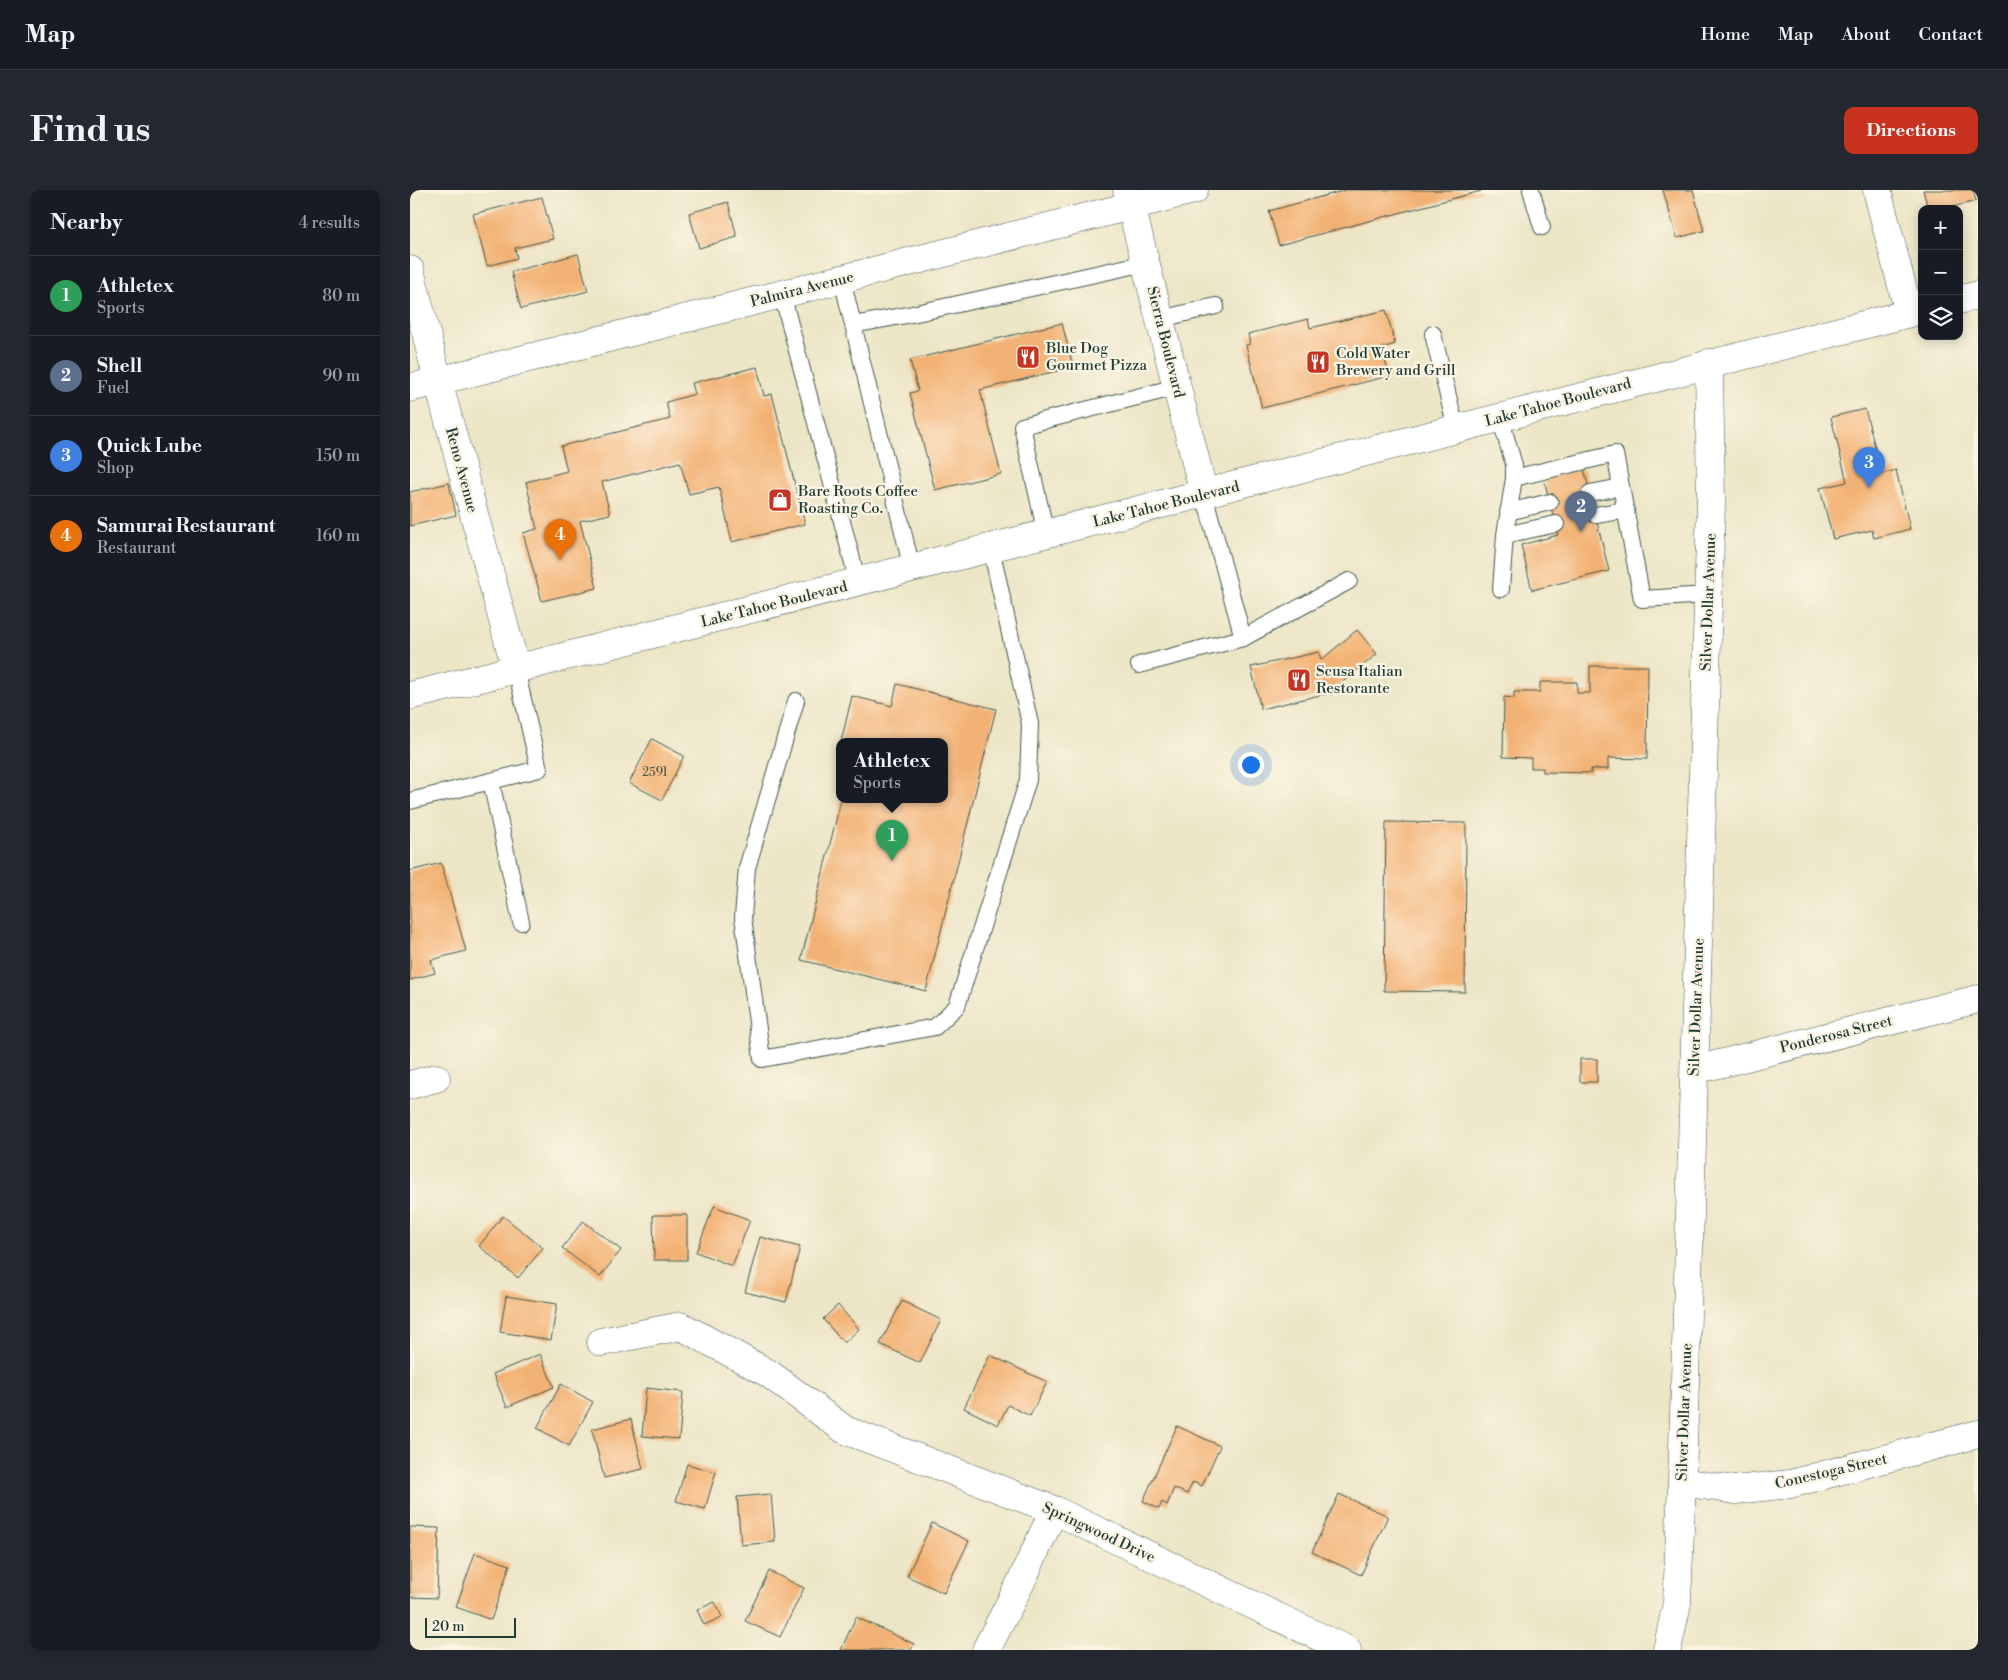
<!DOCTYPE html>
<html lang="en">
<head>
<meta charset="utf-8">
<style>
	body { margin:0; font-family:"Libre Bodoni",serif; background:#242831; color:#f1f3f6 }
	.controls { position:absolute; right:15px; top:15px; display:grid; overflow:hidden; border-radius:10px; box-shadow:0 2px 12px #0003 }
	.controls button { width:45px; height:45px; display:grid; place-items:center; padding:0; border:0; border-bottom:1px solid #363941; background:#171b24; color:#f1f3f6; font:25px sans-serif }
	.scale { position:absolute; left:15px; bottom:12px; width:91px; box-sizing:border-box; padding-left:5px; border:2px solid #1f3d34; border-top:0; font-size:14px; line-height:18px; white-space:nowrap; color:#1f3d34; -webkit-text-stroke:4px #fcf5e5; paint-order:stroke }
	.you { position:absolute; left:840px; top:574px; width:18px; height:18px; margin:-12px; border:4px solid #fff; border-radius:50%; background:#1a73e8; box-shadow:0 0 0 8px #1a73e833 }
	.badge { display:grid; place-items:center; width:32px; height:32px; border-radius:50%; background:#c8321e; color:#fff; font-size:16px; font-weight:700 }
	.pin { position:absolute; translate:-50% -41px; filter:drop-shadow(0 1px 2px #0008) }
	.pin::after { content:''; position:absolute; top:26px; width:18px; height:15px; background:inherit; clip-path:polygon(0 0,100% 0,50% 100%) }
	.popup { position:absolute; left:426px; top:548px; width:112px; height:65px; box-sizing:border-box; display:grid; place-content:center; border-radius:10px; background:#171b24; filter:drop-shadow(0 1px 4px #0005); font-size:16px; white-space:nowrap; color:#9ea1a6 }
	.popup b { font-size:19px; color:#f1f3f6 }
	.popup::after { content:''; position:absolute; left:50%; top:100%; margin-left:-10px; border:10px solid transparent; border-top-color:#171b24 }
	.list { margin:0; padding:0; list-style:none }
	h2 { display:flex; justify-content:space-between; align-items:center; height:65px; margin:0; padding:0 20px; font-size:21px }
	h2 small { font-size:16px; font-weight:400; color:#9ea1a6 }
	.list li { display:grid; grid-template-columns:32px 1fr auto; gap:15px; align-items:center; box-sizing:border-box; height:80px; padding:0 20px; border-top:1px solid #363941 }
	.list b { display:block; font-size:19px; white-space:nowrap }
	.list p { margin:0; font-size:16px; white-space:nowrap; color:#9ea1a6 }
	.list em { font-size:16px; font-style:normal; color:#9ea1a6 }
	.icon { flex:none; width:28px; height:28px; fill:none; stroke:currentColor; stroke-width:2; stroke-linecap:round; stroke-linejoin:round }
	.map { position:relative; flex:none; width:1568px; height:1460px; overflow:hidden; border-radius:10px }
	header { display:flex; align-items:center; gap:30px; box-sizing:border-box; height:70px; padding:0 25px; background:#171b24; border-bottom:1px solid #363941 }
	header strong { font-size:24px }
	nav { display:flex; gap:28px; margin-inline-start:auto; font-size:18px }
	.intro { display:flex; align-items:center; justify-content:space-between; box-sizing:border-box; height:120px; padding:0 30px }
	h1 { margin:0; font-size:35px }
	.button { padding:12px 22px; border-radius:10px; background:#c8321e; color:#fff; font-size:18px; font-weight:700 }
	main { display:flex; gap:30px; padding:0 30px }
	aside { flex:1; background:#171b24; border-radius:10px; box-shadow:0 2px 12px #0003 }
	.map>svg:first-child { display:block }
	.building { fill:#f3b275 }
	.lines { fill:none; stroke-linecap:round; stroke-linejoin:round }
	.service-casing { stroke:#3e564a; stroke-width:18 }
	.minor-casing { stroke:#3e564a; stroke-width:29 }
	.tertiary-casing { stroke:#3e564a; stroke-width:29 }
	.trunk-casing { stroke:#3e564a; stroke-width:29 }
	.service { stroke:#fff; stroke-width:16 }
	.minor { stroke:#fff; stroke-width:28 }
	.tertiary { stroke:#fff; stroke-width:28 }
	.trunk { stroke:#fff; stroke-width:28 }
	.labels { text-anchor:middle; stroke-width:4.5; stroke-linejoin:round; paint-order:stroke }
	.number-label { font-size:12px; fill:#545a44 }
	.street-label { font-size:15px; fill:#1f3d34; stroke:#fcf5e5 }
	.poi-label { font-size:15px; fill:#1f3d34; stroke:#fcf5e5; text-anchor:start }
</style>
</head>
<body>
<header>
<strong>Map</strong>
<nav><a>Home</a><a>Map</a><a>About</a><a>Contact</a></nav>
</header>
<div class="intro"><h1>Find us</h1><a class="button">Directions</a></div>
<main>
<aside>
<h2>Nearby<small>4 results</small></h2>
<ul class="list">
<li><span class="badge" style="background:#2e9e5b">1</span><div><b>Athletex</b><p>Sports</p></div><em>80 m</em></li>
<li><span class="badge" style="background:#5c6f8a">2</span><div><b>Shell</b><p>Fuel</p></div><em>90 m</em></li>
<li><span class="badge" style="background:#3f7fe0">3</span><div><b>Quick Lube</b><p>Shop</p></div><em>150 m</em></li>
<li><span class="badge" style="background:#e8710a">4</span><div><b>Samurai Restaurant</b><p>Restaurant</p></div><em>160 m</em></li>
</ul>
</aside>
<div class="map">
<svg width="1568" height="1460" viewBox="0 0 1568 1460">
	<rect width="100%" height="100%" fill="#fcf5e5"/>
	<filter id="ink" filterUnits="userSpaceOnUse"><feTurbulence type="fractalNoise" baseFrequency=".02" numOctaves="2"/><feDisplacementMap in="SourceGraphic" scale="10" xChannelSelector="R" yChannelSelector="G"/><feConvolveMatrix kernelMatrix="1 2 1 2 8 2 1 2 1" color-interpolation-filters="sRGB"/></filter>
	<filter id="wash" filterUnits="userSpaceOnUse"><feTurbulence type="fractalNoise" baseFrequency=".0096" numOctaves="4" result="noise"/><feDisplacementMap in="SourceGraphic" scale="20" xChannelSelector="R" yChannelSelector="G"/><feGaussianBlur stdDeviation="1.12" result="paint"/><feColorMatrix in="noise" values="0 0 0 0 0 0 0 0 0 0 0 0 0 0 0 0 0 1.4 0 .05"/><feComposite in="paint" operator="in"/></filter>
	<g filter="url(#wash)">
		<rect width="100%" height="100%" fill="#ece5c6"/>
		<g id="blocks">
			<path class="building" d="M936 0H1071V1L869 55 859 21Z
				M1253 0H1283L1294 41 1267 48Z
				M1513 0H1563L1566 11 1535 19H1518Z
				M132 7 143 49 105 58 107 68 77 76 63 24Z
				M318 12 327 47 289 58 279 23Z
				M168 64 178 101 111 119 101 82Z
				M976 120 985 154 972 158 979 186 852 218 836 155 840 154 838 144 898 129 900 138Z
				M652 133 663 177 570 200 591 284 525 300 500 203 508 201 500 170Z
				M347 177 354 206 362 204 395 334 322 352 309 297 279 304 270 272 192 292 200 324 170 331 187 398 132 411 113 343 127 339 116 292 157 281 151 256 260 229 256 212 285 204 282 193Z
				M1455 219 1472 284 1486 280 1500 339 1464 348 1462 340 1423 349 1410 298 1437 292 1421 227Z
				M1174 279 1199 381 1122 400 1111 355 1148 345 1134 289Z
				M39 293 46 325 0 336V302Z
				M947 440 967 464 919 503 851 519 841 477 909 462 911 470Z
				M1180 476H1238L1237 569 1198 568V579H1181V583L1133 582V578H1121V568L1093 567 1094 507 1104 508V502H1130V492H1167V503H1180Z
				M487 494 586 519 516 801 391 770 431 610H534V552H431L442 506 482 516Z
				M242 549 274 566 252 610 219 593Z
				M976 632 1056 633 1055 802 974 801Z
				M31 673 56 761 21 770 25 783 0 790V681Z
				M1170 869H1187V892H1170Z
				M304 1016 340 1030 322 1076 286 1062Z
				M243 1025H277V1070H244Z
				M93 1026 133 1058 108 1088 69 1056Z
				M173 1031 211 1060 190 1087 152 1058Z
				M350 1047 390 1057 376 1112 335 1102Z
				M96 1106 147 1114 141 1150 90 1142Z
				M492 1111 531 1130 510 1173 470 1154Z
				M428 1115 449 1139 434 1153 413 1129Z
				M130 1164 144 1197 97 1217 83 1184Z
				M580 1165 637 1192 620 1226 598 1215 588 1235 554 1218Z
				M151 1194 183 1212 159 1256 127 1238Z
				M236 1198 273 1202 269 1249 232 1246Z
				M221 1229 233 1279 194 1288 182 1239Z
				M767 1236 810 1256 792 1296 783 1292 777 1304 764 1298 757 1315 752 1312 749 1319 733 1311Z
				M277 1274 306 1282 295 1319 266 1311Z
				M361 1304 365 1352 331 1355 327 1307Z
				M929 1304 978 1326 951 1385 902 1362Z
				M522 1333 559 1351 534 1403 497 1386Z
				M0 1337 29 1338 27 1408 0 1407Z
				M65 1363 100 1375 81 1430 46 1417Z
				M359 1381 394 1398 370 1447 335 1431Z
				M305 1412 312 1427 294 1435 287 1420Z
				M446 1427 504 1454 501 1460H431Z"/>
		</g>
	</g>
	<g filter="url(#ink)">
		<use href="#blocks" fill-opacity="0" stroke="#3e564a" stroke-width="1"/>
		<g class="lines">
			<g class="service-casing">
				<path id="service" d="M1121 0 1132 37
					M432 89 502 379
					M372 104 448 392
					M750 129 806 116
					M443 135 502 124 736 73
					M1023 144 1046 239
					M1090 227 1104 275V288L1095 345 1091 399
					M1104 288 1205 264 1232 409 1298 405
					M1180 303 1211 297
					M794 304 833 448
					M1098 322 1140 312
					M1186 325 1216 320
					M636 344 612 236 767 197
					M1095 345 1146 334
					M729 475 833 448 939 391
					M386 511 337 678 333 727 352 869 525 837 547 816 618 590 620 534 581 358
					M81 591 111 732
					M0 611 129 579 106 479"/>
			</g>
			<g class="minor-casing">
				<path id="minor" d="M1467 0 1499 123
					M0 80 28 191 106 479
					M0 198 784 0
					M1285 880 1568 809
					M0 895 26 888
					M191 1152 271 1136 358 1183 435 1240 644 1320 937 1460
					M1272 1292 1325 1300 1380 1294 1568 1244
					M576 1460 612 1390 644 1320
					M1257 1460 1267 1413 1272 1292 1301 314 1299 173"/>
			</g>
			<g class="tertiary-casing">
				<path id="tertiary" d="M717 0 794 304"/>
			</g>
			<g class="trunk-casing">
				<path id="trunk" d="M1549 110 1568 105
					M0 506 1512 120"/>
			</g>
			<use href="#service" class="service"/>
			<use href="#minor" class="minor"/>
			<use href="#tertiary" class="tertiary"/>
			<use href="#trunk" class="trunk"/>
		</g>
	</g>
	<defs>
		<g id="restaurant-square" transform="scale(1.25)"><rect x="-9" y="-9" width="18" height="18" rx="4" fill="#c8321e" stroke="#fcf5e5"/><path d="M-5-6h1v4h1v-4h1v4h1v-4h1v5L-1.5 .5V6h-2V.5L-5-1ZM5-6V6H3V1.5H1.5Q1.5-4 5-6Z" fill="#fff"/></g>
		<g id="shop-square" transform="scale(1.25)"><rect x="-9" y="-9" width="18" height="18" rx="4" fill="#c8321e" stroke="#fcf5e5"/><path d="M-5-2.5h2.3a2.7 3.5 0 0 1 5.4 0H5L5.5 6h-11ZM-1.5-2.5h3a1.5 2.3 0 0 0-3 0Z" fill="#fff"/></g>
	</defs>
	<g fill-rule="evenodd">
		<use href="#restaurant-square" x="618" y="167"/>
		<use href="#restaurant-square" x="908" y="172"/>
		<use href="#shop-square" x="370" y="310"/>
		<use href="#restaurant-square" x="889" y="490"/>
	</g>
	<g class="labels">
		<g class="number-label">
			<text x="245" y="586">2591</text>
		</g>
		<g class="street-label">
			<text transform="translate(392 99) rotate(-14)" y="5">Palmira Avenue</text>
			<text transform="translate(756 152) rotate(76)" y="5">Sierra Boulevard</text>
			<text transform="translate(1148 212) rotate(-15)" y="5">Lake Tahoe Boulevard</text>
			<text transform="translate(52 280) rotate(75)" y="5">Reno Avenue</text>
			<text transform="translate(756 314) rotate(-14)" y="5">Lake Tahoe Boulevard</text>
			<text transform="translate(1298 412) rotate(-88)" y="5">Silver Dollar Avenue</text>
			<text transform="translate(364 414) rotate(-14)" y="5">Lake Tahoe Boulevard</text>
			<text transform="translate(1286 817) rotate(-88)" y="5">Silver Dollar Avenue</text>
			<text transform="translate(1426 844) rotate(-14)" y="5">Ponderosa Street</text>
			<text transform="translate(1274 1222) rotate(-88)" y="5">Silver Dollar Avenue</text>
			<text transform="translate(1421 1281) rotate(-13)" y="5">Conestoga Street</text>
			<text transform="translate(689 1342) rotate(25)" y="5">Springwood Drive</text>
		</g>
		<g class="poi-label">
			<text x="636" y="163">Blue Dog<tspan x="636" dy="17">Gourmet Pizza</tspan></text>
			<text x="926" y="168">Cold Water<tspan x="926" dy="17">Brewery and Grill</tspan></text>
			<text x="388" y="306">Bare Roots Coffee<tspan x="388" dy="17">Roasting Co.</tspan></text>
			<text x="906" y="486">Scusa Italian<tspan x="906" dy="17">Restorante</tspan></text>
		</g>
	</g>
</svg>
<div class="controls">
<button>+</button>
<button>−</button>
<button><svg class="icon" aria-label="layers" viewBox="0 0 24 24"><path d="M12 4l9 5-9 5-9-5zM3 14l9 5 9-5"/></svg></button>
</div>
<div class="scale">20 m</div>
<div class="you"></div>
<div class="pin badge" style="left:482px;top:671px;background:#2e9e5b">1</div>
<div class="popup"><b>Athletex</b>Sports</div>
<div class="pin badge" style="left:1171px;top:342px;background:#5c6f8a">2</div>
<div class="pin badge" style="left:1459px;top:298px;background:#3f7fe0">3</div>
<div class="pin badge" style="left:150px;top:370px;background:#e8710a">4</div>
</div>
</main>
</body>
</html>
